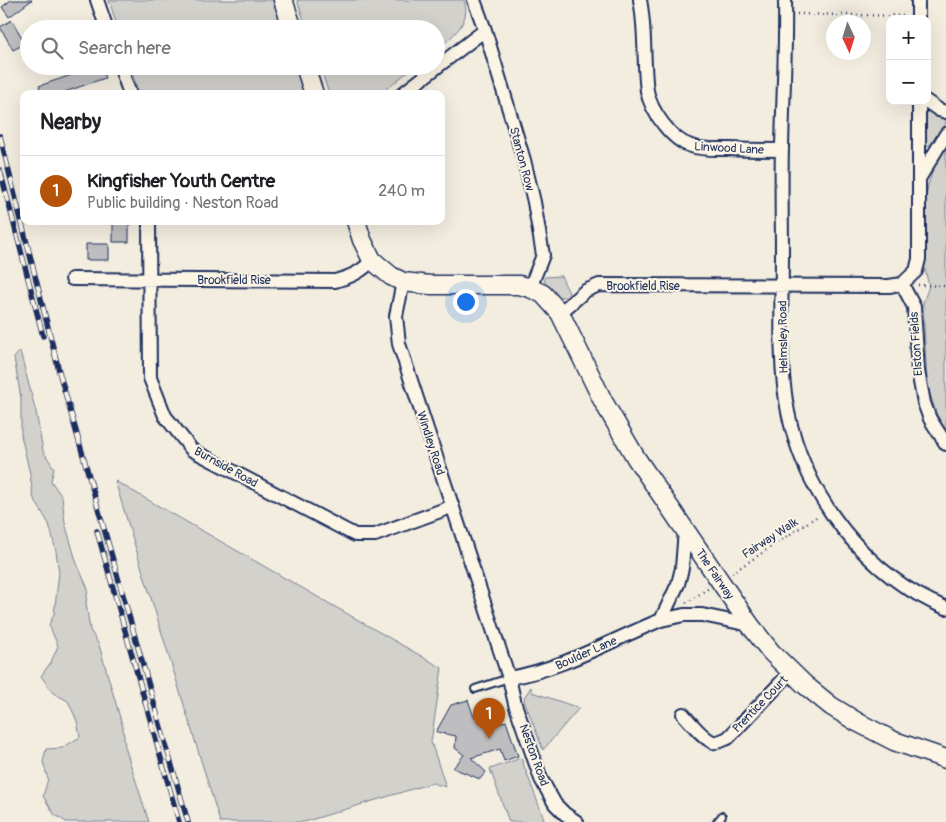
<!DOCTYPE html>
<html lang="en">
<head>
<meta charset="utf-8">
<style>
	body { margin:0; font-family:Pangolin,sans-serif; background:#f6f6f6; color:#202124 }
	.controls { position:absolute; right:15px; top:15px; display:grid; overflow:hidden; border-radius:10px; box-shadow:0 5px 20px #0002 }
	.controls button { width:45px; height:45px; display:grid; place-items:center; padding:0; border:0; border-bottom:1px solid #e0e0e0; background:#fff; color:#202124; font:25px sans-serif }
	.compass { position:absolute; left:826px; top:15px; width:45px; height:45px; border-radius:50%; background:#fff; box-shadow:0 5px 20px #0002; rotate:176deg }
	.you { position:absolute; left:465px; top:301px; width:18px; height:18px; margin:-12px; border:4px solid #fff; border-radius:50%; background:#1a73e8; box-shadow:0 0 0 8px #1a73e833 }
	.badge { display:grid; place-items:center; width:32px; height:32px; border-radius:50%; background:#b45309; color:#fff; font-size:16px; font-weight:700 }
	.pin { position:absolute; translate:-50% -41px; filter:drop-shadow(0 1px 2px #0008) }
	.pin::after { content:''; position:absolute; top:26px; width:18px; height:15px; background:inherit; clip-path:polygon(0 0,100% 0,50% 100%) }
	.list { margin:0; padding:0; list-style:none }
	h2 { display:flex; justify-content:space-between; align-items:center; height:65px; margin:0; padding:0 20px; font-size:21px }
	h2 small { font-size:16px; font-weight:400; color:#757577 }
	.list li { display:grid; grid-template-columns:32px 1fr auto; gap:15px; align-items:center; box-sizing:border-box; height:70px; padding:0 20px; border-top:1px solid #e0e0e0 }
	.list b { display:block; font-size:19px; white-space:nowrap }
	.list p { margin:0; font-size:16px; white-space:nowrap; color:#757577 }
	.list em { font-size:16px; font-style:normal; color:#757577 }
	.icon { flex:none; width:28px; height:28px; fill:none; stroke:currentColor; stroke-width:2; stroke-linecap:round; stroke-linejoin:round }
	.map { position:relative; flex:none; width:946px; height:822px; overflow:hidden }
	.search { position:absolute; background:#fff; box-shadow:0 5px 20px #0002; left:20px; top:20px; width:425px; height:55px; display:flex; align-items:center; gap:12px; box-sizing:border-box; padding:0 18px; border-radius:28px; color:#757577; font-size:19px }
	.panel { position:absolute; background:#fff; box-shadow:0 5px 20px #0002; left:20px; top:90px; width:425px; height:135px; border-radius:10px }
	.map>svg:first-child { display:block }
	.green { fill:#d3d1cc; stroke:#778095 }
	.building { fill:#bebec0; stroke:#1b2f5e }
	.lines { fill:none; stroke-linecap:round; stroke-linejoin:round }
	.lane-casing { stroke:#1b2f5e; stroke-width:10 }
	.street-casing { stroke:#1b2f5e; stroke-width:16 }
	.secondary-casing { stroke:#1b2f5e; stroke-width:21 }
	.path { stroke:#1b2f5e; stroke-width:2.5; stroke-dasharray:1 4; stroke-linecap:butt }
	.lane { stroke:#fcf5e5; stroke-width:6 }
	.street { stroke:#fcf5e5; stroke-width:12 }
	.secondary { stroke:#fcf5e5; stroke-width:18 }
	.rail-casing { stroke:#1b2f5e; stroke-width:5.5 }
	.rail { stroke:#fcf5e5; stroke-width:4; stroke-dasharray:11; stroke-linecap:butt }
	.labels { text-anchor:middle; stroke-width:4; stroke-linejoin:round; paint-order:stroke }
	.street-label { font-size:12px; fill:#1b2f5e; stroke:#fcf5e5 }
</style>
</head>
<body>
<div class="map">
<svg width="946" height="822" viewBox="0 0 946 822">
	<rect width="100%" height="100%" fill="#f3ede0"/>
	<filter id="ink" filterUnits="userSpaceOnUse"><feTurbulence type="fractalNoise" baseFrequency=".02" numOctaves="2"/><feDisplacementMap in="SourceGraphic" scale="10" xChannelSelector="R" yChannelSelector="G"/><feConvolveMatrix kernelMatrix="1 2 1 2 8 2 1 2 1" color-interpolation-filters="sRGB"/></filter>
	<g filter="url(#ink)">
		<path class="green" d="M109 0H274L283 29H118Z
			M297 0H464C472 22 452 37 436 50V29H307Z
			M130 66H296L305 94H139Z
			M320 66H415L380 94H329Z
			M931 110 946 118C946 128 937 143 927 146L924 144V113Z
			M946 142V431L936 413 927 384 923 303 929 286 924 266 925 205 928 185 935 164Z
			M561 276 569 293 568 297C556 299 547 290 544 279L545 277Z
			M20 351 36 412 43 451 54 468 51 481 62 497 65 523 77 564 88 589 86 603 90 630 99 645 123 728 125 747 149 822H66L54 814 43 796 48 779 43 762 46 749 62 748 80 737 77 721 68 701 53 693 41 676 51 662 58 646 49 625 54 614 59 573 56 551 49 524 33 497 30 474 21 435V398L14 358Z
			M115 481 442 668 431 742 446 787 432 783 304 822H220Z
			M531 687 532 692 579 708 543 750 524 700 525 696Z
			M521 758 544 819 537 822H509L490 769Z"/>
		<path class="building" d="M11 0H32L9 17 2 7Z
			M12 20 25 44 13 50 0 27Z
			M98 66H101L105 78 59 94H42L39 86Z
			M113 221H129V242H113Z
			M86 244H109V260H86Z
			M468 700 474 717 491 708 497 724 506 721 518 756 504 761 500 749 471 758 486 772 480 779 453 768 464 755 455 748 456 736 436 732 451 705Z"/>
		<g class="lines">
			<g class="lane-casing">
				<path id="lane" d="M475 689 509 678
					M717 822 722 816"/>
			</g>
			<g class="street-casing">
				<path id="street" d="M97 0 107 29
					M474 0 485 30 524 160 534 202 543 255 530 288
					M640 0C646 30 643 61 647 91 651 111 671 140 691 146 703 150 716 149 729 149 746 150 764 150 782 150
					M785 0C786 49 783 98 782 148 781 183 782 218 782 254 782 304 778 363 788 412 805 496 866 576 946 608
					M918 19V0
					M120 66 130 94
					M402 94 485 30
					M919 101V259L916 271 902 284 914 307 918 371 924 403 930 419 946 444
					M926 101 939 110 946 112
					M919 179 946 134
					M149 221 150 378 165 416 192 450 355 535H375L451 507
					M72 279 335 281C350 277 362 272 372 260
					M403 282 396 316 399 344 509 678 515 704 541 779 555 804 565 814 577 822
					M560 313 585 291 599 285 889 286 902 284
					M661 620 684 615H702L750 625
					M509 678C563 669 611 640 661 620L678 584 682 568 685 530
					M683 714C690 722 704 739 713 742 718 743 723 740 728 738L791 672"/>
			</g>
			<g class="secondary-casing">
				<path id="secondary" d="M283 0 293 29
					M305 66 314 94
					M356 221 362 240 372 260 391 276 403 282 430 285H519L530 288 543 294 560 313 603 401 636 458 750 625 771 652 805 685 831 706 857 722 894 741 946 759"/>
			</g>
			<path class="path" d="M797 14 907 16
				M918 285 946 286
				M732 573 819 515
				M686 603 709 588"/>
			<use href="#lane" class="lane"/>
			<use href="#street" class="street"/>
			<use href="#secondary" class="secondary"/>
			<g class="rail-casing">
				<path id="rail" d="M0 136 60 375 188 822
					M0 170 43 336
					M97 531 179 822"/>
			</g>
			<use href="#rail" class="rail"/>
		</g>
	</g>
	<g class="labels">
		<g class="street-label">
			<text transform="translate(729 148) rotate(3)" y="4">Linwood Lane</text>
			<text transform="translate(522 159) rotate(75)" y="4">Stanton Row</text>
			<text x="234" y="284">Brookfield Rise</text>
			<text x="643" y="290">Brookfield Rise</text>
			<text transform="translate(783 337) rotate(-91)" y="4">Helmsley Road</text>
			<text transform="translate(916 344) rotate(-94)" y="4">Elston Fields</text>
			<text transform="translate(431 443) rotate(72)" y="4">Windley Road</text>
			<text transform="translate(226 467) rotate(29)" y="4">Burnside Road</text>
			<text transform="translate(770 538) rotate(-33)" y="4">Fairway Walk</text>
			<text transform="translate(715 574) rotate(56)" y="4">The Fairway</text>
			<text transform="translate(586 653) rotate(-24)" y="4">Boulder Lane</text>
			<text transform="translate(760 704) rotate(-46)" y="4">Prentice Court</text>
			<text transform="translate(534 755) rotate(70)" y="4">Neston Road</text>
		</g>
	</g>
</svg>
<div class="controls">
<button>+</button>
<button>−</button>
</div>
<svg class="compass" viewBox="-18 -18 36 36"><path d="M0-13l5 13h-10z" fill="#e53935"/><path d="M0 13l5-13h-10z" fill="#757577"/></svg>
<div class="you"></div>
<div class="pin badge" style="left:489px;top:739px">1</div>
<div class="search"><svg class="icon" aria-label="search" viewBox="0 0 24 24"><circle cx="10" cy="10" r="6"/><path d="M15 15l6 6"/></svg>Search here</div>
<section class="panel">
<h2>Nearby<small></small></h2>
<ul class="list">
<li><span class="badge">1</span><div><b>Kingfisher Youth Centre</b><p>Public building · Neston Road</p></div><em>240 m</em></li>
</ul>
</section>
</div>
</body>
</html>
